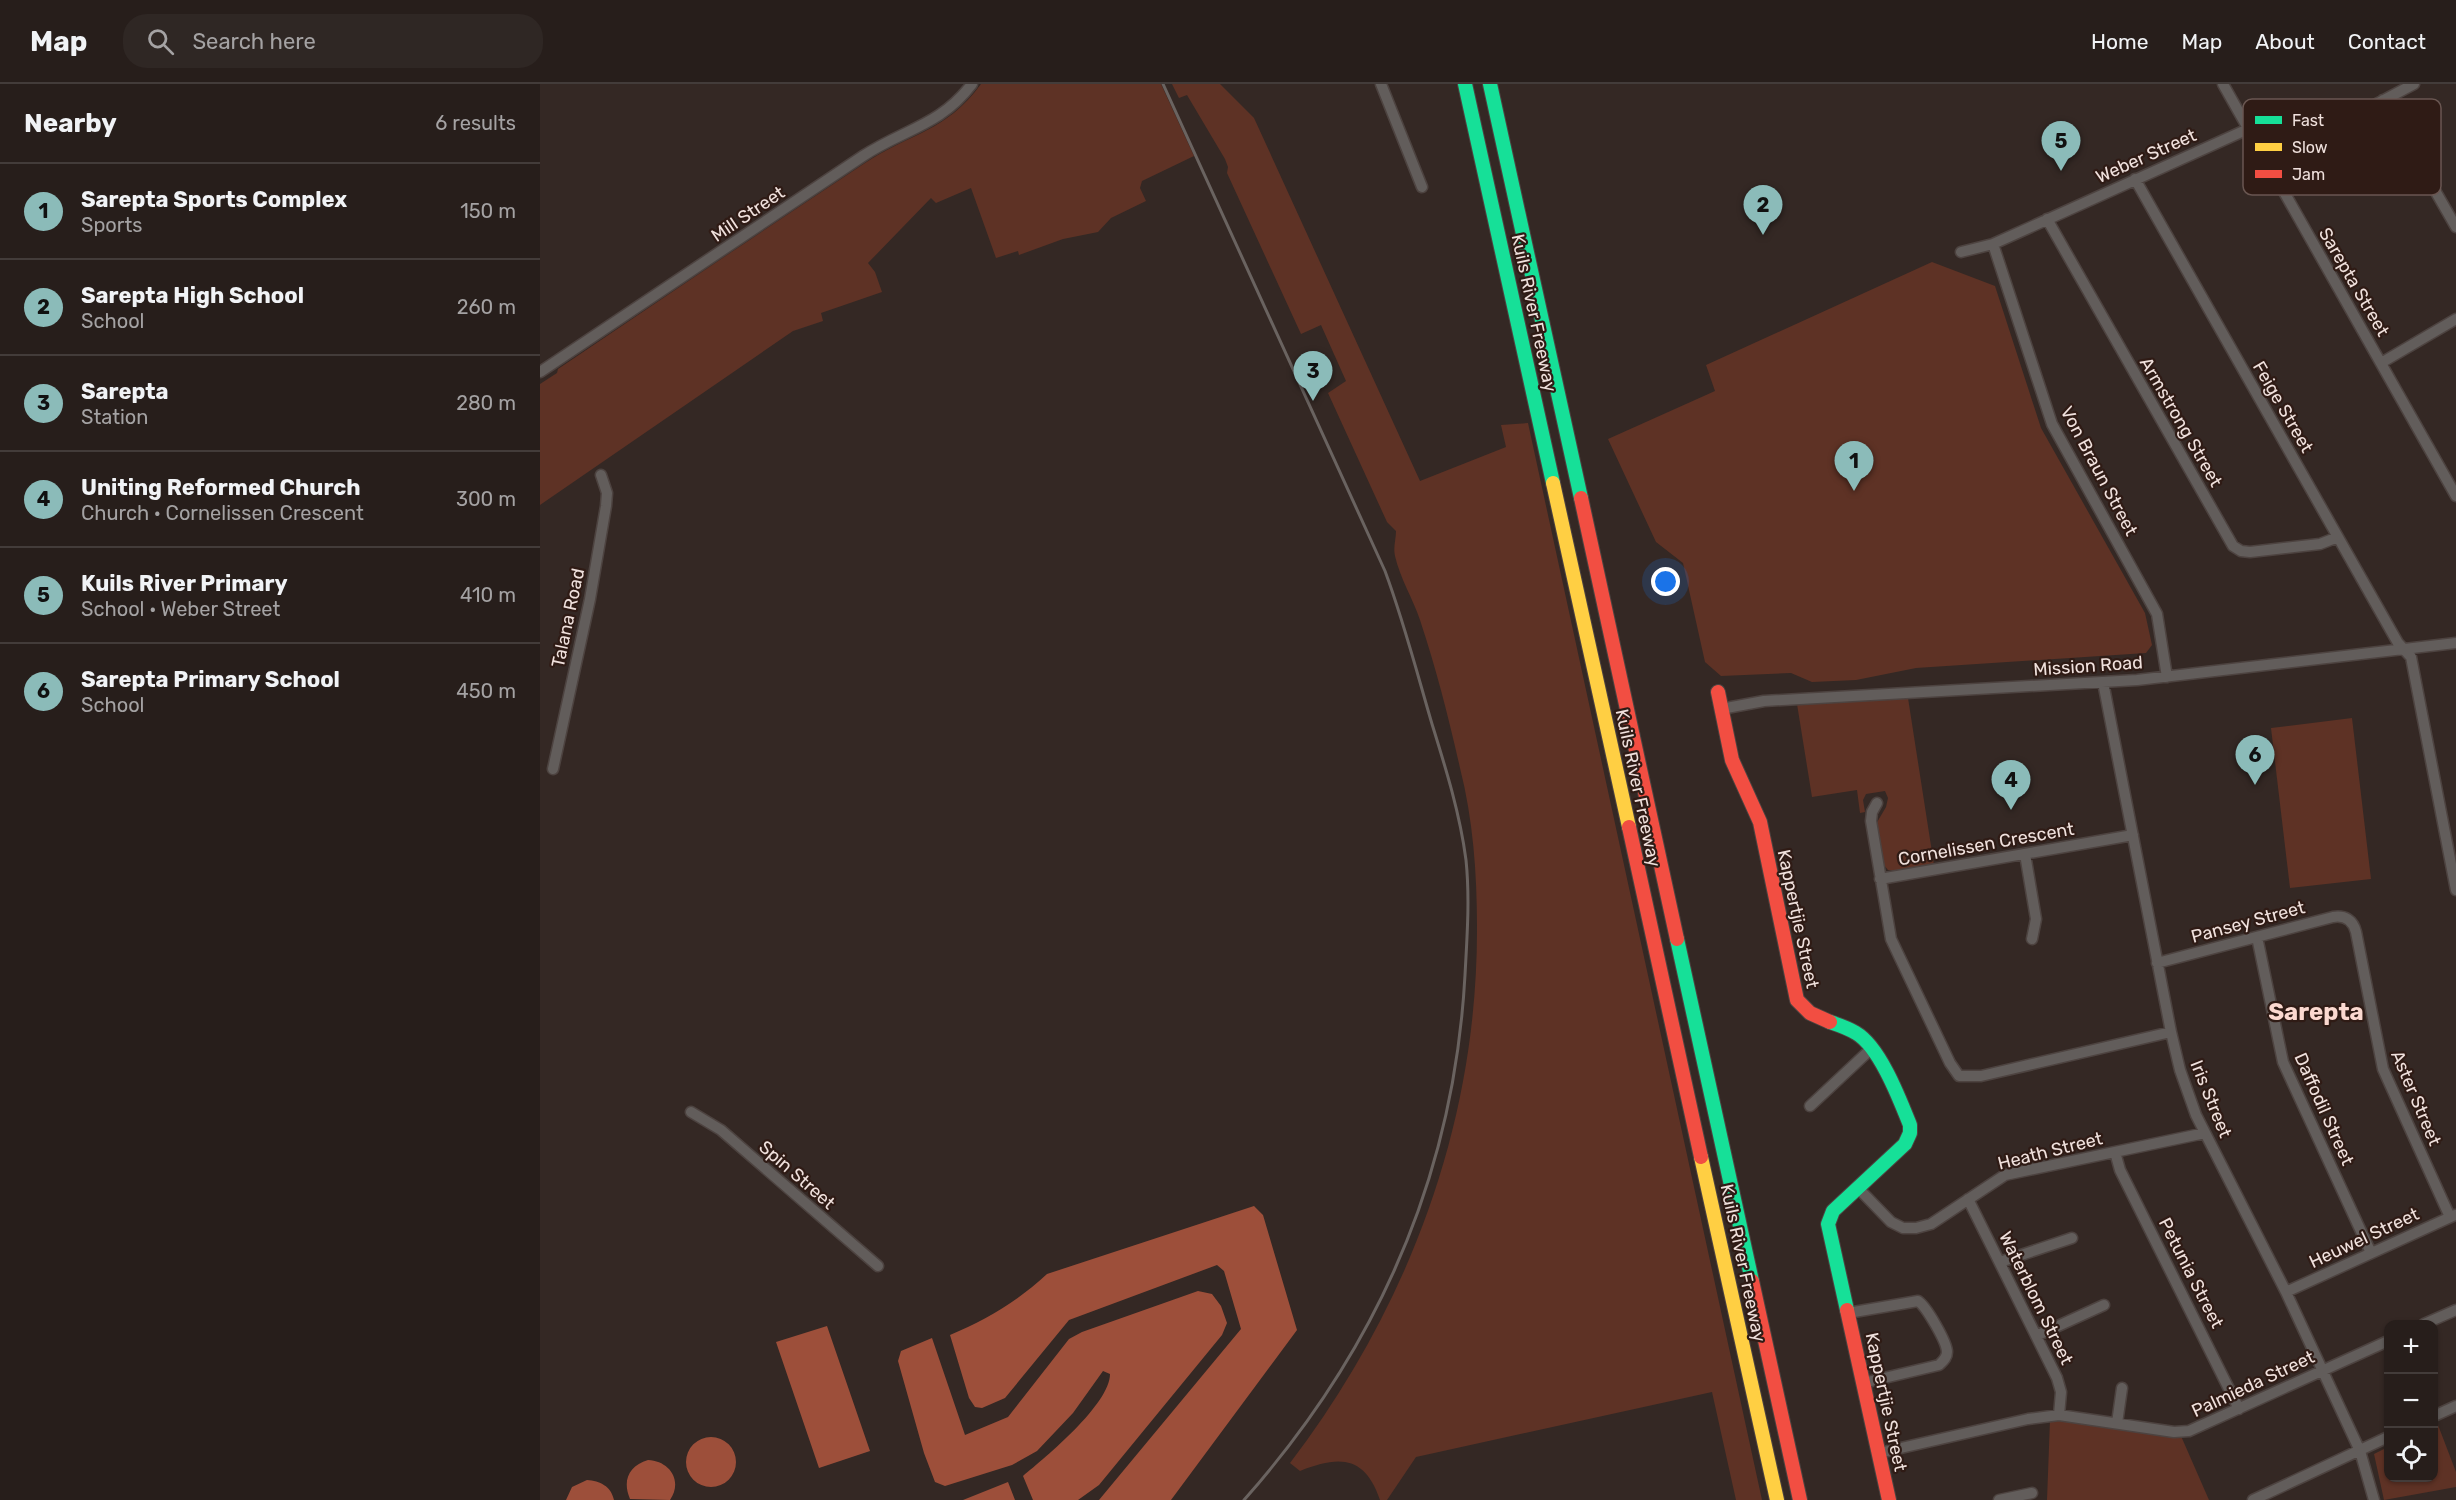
<!DOCTYPE html>
<html lang="en">
<head>
<meta charset="utf-8">
<style>
	body { margin:0; font-family:Rubik,sans-serif; background:#2f2724; color:#f1f3f6 }
	.controls { position:absolute; right:18px; bottom:18px; display:grid; overflow:hidden; border-radius:12px; box-shadow:0 2px 4px #0004 }
	.controls button { width:54px; height:54px; display:grid; place-items:center; padding:0; border:0; border-bottom:2px solid #433c3a; background:#271e1b; color:#f1f3f6; font:30px sans-serif }
	.you { position:absolute; left:1126px; top:498px; width:21px; height:21px; margin:-15px; border:4px solid #fff; border-radius:50%; background:#1a73e8; box-shadow:0 0 0 9px #1a73e833 }
	.badge { display:grid; place-items:center; width:39px; height:39px; border-radius:50%; background:#8bbbb9; color:#111; font-size:20px; font-weight:700 }
	.pin { position:absolute; translate:-50% -50px; filter:drop-shadow(0 2px 3px #0008) }
	.pin::after { content:''; position:absolute; top:32px; width:21px; height:18px; background:inherit; clip-path:polygon(0 0,100% 0,50% 100%) }
	.list { margin:0; padding:0; list-style:none }
	h2 { display:flex; justify-content:space-between; align-items:center; height:78px; margin:0; padding:0 24px; font-size:26px }
	h2 small { font-size:20px; font-weight:400; color:#a4a2a3 }
	.list li { display:grid; grid-template-columns:39px 1fr auto; gap:18px; align-items:center; box-sizing:border-box; height:96px; padding:0 24px; border-top:2px solid #433c3a }
	.list b { display:block; font-size:22px; white-space:nowrap }
	.list p { margin:0; font-size:20px; white-space:nowrap; color:#a4a2a3 }
	.list em { font-size:20px; font-style:normal; color:#a4a2a3 }
	.icon { flex:none; width:33px; height:33px; fill:none; stroke:currentColor; stroke-width:2; stroke-linecap:round; stroke-linejoin:round }
	.map { position:relative; flex:none; width:1916px; height:1416px; overflow:hidden }
	header { display:flex; align-items:center; gap:36px; box-sizing:border-box; height:84px; padding:0 30px; background:#271e1b; border-bottom:2px solid #433c3a }
	header strong { font-size:28px }
	nav { display:flex; gap:33px; margin-inline-start:auto; font-size:21px }
	.search { width:420px; height:54px; background:#2f2724; display:flex; align-items:center; gap:15px; box-sizing:border-box; padding:0 21px; border-radius:24px; color:#a4a2a3; font-size:22px }
	main { display:flex }
	aside { flex:1; background:#271e1b }
	.map>svg:first-child { display:block }
	.green { fill:#5e3225 }
	.water { fill:#9d4f3a }
	.lines { fill:none; stroke-linecap:round; stroke-linejoin:round }
	.street-casing { stroke:#4d4340; stroke-width:13 }
	.fast-casing { stroke:#4d4340; stroke-width:16 }
	.slow-casing { stroke:#4d4340; stroke-width:16 }
	.jam-casing { stroke:#4d4340; stroke-width:16 }
	.street { stroke:#625d5b; stroke-width:10 }
	.fast { stroke:#16e098; stroke-width:14 }
	.slow { stroke:#ffcf43; stroke-width:14 }
	.jam { stroke:#f24e42; stroke-width:14 }
	.rail { stroke:#6a6360; stroke-width:3 }
	.labels { text-anchor:middle; stroke-width:4.5; stroke-linejoin:round; paint-order:stroke }
	.street-label { font-size:18px; fill:#f0e1dd; stroke:#2f1b15 }
	.district-label { font-size:24px; font-weight:bold; fill:#fbd9d0; stroke:#2f1b15 }
	.key { fill:#2f1b15; stroke:#695651; stroke-width:1.5 }
	.key-label { font-size:16px; fill:#f0e1dd }
</style>
</head>
<body>
<header>
<strong>Map</strong>
<div class="search"><svg class="icon" aria-label="search" viewBox="0 0 24 24"><circle cx="10" cy="10" r="6"/><path d="M15 15l6 6"/></svg>Search here</div>
<nav><a>Home</a><a>Map</a><a>About</a><a>Contact</a></nav>
</header>
<main>
<aside>
<h2>Nearby<small>6 results</small></h2>
<ul class="list">
<li><span class="badge">1</span><div><b>Sarepta Sports Complex</b><p>Sports</p></div><em>150 m</em></li>
<li><span class="badge">2</span><div><b>Sarepta High School</b><p>School</p></div><em>260 m</em></li>
<li><span class="badge">3</span><div><b>Sarepta</b><p>Station</p></div><em>280 m</em></li>
<li><span class="badge">4</span><div><b>Uniting Reformed Church</b><p>Church · Cornelissen Crescent</p></div><em>300 m</em></li>
<li><span class="badge">5</span><div><b>Kuils River Primary</b><p>School · Weber Street</p></div><em>410 m</em></li>
<li><span class="badge">6</span><div><b>Sarepta Primary School</b><p>School</p></div><em>450 m</em></li>
</ul>
</aside>
<div class="map">
<svg width="1916" height="1416" viewBox="0 0 1916 1416">
	<rect width="100%" height="100%" fill="#342824"/>
	<path class="green" d="M441 0H621L654 72 602 97 600 104 606 117 571 134 558 148 523 155 479 171 478 167 456 174 431 104 396 119 391 114 328 179 335 188 342 208 281 229 283 237 253 247 0 421V300L17 289 18 285C120 216 222 147 325 79 370 49 406 48 441 0Z
		M632 0H680L714 34 880 397 966 363 961 341 988 339 1222 1416H1196L1172 1308 876 1373 847 1416H840C825 1372 800 1371 760 1387L750 1379C869 1223 938 1038 937 842 937 789 933 735 920 684 909 635 896 584 880 536 873 515 860 494 855 472 853 464 856 455 856 447L847 438 788 309 806 297 781 241 761 250 687 89 688 83 685 75 647 11 639 14Z
		M1392 178 1455 202 1501 344 1605 529 1612 561 1606 569 1376 584 1316 596 1272 598 1251 589 1181 592 1165 578 1143 479 1116 458 1068 355 1175 307 1166 281Z
		M1368 614 1394 781 1355 787 1348 786 1343 780 1336 740 1346 723 1348 714 1345 707 1326 710 1323 716 1325 728 1320 729 1317 706 1272 713 1257 620Z
		M1812 634 1831 795 1750 804 1731 644Z
		M1521 1335 1641 1352 1669 1416H1507L1510 1336Z
		M1898 1341 1916 1388V1403L1844 1416 1834 1370 1848 1363V1394H1894V1343Z"/>
	<path class="water" d="M714 1122 723 1131 757 1246 631 1416H559L701 1245 684 1187 677 1181 529 1236 465 1314 442 1324 435 1323 429 1314 410 1251C446 1236 478 1217 507 1190Z
		M658 1207 672 1210 681 1222 687 1239 682 1251 559 1401 538 1416H493L483 1392C506 1373 570 1320 570 1290L563 1287 533 1329 497 1367 472 1381 405 1402 395 1398 384 1369 358 1277 361 1267 392 1254 425 1351 468 1333 529 1255 542 1248Z
		M287 1242 330 1367 279 1384 236 1258Z
		M146 1378a25 25 0 1 1 50 0a25 25 0 1 1-50 0Z
		M108 1376C130 1377 143 1397 130 1416L90 1415C82 1396 89 1382 108 1376Z
		M47 1396C60 1397 71 1402 74 1416H26L32 1403Z
		M468 1398 475 1416H423Z"/>
	<g class="lines">
		<g class="street-casing">
			<path id="street" d="M841 0 882 103
				M1683 0 1916 412
				M1843 16 1916 143
				M1727 78 1874 0
				M1595 95 1858 559 1871 573 1916 806
				M1507 135 1693 462 1701 467 1710 468 1780 460 1798 453
				M1453 160 1512 340 1617 530 1627 593
				M1421 168 1453 160 1708 45
				M1841 279 1916 235
				M0 288C108 216 216 144 323 72 364 45 400 42 432 0
				M1563 598 1631 948 1640 986 1656 1031 1746 1208 1820 1367 1834 1416
				M1181 625 1224 617 1597 596 1916 559
				M13 685 50 515 66 422 67 409 61 391
				M1337 719 1332 728 1331 737 1351 855 1410 979 1419 992H1441L1631 948
				M1485 770 1496 835 1492 855
				M1340 795 1593 751
				M1717 853 1743 978 1831 1169
				M1617 879 1793 833C1805 831 1813 836 1816 848L1843 985 1910 1133
				M1270 1022 1332 964
				M151 1028 181 1046 338 1182
				M1575 1068 1580 1086 1699 1325
				M1318 1104 1351 1138 1363 1144H1376L1391 1140 1465 1091 1665 1049
				M1428 1115 1517 1294 1521 1308 1519 1331
				M1460 1178 1532 1154
				M1746 1208 1915 1131
				M1308 1229 1378 1217C1386 1222 1407 1258 1407 1268 1407 1274 1403 1277 1399 1281L1323 1299
				M1884 1240 1916 1226
				M1496 1252 1564 1221
				M1894 1332 1916 1322
				M1577 1339 1582 1304
				M1339 1369 1488 1335 1519 1331 1634 1348 1649 1347 1848 1257
				M1459 1416 1492 1409
				M1713 1416 1848 1353"/>
		</g>
		<g class="fast-casing">
			<path id="fast" d="M925 0 1013 399
				M950 0 1041 414
				M1137 855 1212 1197
				M1290 938C1299 941 1308 944 1316 949 1340 963 1360 1016 1370 1041V1049L1365 1060 1293 1127 1288 1140 1307 1226"/>
		</g>
		<g class="slow-casing">
			<path id="slow" d="M1013 399 1089 743
				M1161 1073 1237 1416"/>
		</g>
		<g class="jam-casing">
			<path id="jam" d="M1041 414 1137 855
				M1178 608 1192 676 1220 738 1257 916 1270 929 1290 938
				M1089 743 1161 1073
				M1212 1197 1260 1416
				M1307 1226 1349 1416"/>
		</g>
		<use href="#street" class="street"/>
		<use href="#fast" class="fast"/>
		<use href="#slow" class="slow"/>
		<use href="#jam" class="jam"/>
		<path class="rail" d="M623 0 845 487C864 538 877 589 892 640 906 685 920 730 926 776 930 815 927 853 925 891 914 1093 837 1266 704 1416"/>
	</g>
	<g class="labels">
		<g class="street-label">
			<text transform="translate(1606 72) rotate(-24)" y="6">Weber Street</text>
			<text transform="translate(208 130) rotate(-34)" y="6">Mill Street</text>
			<text transform="translate(1814 198) rotate(60)" y="6">Sarepta Street</text>
			<text transform="translate(994 229) rotate(78)" y="6">Kuils River Freeway</text>
			<text transform="translate(1743 323) rotate(60)" y="6">Feige Street</text>
			<text transform="translate(1641 338) rotate(60)" y="6">Armstrong Street</text>
			<text transform="translate(1559 387) rotate(62)" y="6">Von Braun Street</text>
			<text transform="translate(28 534) rotate(-78)" y="6">Talana Road</text>
			<text transform="translate(1548 582) rotate(-4)" y="6">Mission Road</text>
			<text transform="translate(1098 704) rotate(78)" y="6">Kuils River Freeway</text>
			<text transform="translate(1446 760) rotate(-10)" y="6">Cornelissen Crescent</text>
			<text transform="translate(1258 835) rotate(78)" y="6">Kappertjie Street</text>
			<text transform="translate(1708 838) rotate(-15)" y="6">Pansey Street</text>
			<text transform="translate(1876 1014) rotate(67)" y="6">Aster Street</text>
			<text transform="translate(1671 1015) rotate(68)" y="6">Iris Street</text>
			<text transform="translate(1784 1025) rotate(66)" y="6">Daffodil Street</text>
			<text transform="translate(1510 1067) rotate(-14)" y="6">Heath Street</text>
			<text transform="translate(257 1091) rotate(41)" y="6">Spin Street</text>
			<text transform="translate(1824 1154) rotate(-25)" y="6">Heuwel Street</text>
			<text transform="translate(1203 1179) rotate(78)" y="6">Kuils River Freeway</text>
			<text transform="translate(1651 1189) rotate(63)" y="6">Petunia Street</text>
			<text transform="translate(1496 1214) rotate(64)" y="6">Waterblom Street</text>
			<text transform="translate(1713 1300) rotate(-25)" y="6">Palmieda Street</text>
			<text transform="translate(1346 1318) rotate(78)" y="6">Kappertjie Street</text>
		</g>
		<g class="district-label">
			<text x="1776" y="936">Sarepta</text>
		</g>
	</g>
	<rect x="1703" y="15" width="198" height="96" rx="9" class="key"/>
	<rect x="1715" y="32" width="27" height="8" fill="#16e098"/>
	<rect x="1715" y="59" width="27" height="8" fill="#ffcf43"/>
	<rect x="1715" y="86" width="27" height="8" fill="#f24e42"/>
	<g class="key-label">
		<text x="1752" y="42">Fast</text>
		<text x="1752" y="69">Slow</text>
		<text x="1752" y="96">Jam</text>
	</g>
</svg>
<div class="controls">
<button>+</button>
<button>−</button>
<button><svg class="icon" aria-label="locate" viewBox="0 0 24 24"><circle cx="12" cy="12" r="6"/><path d="M12 2v4M12 18v4M2 12h4M18 12h4"/></svg></button>
</div>
<div class="you"></div>
<div class="pin badge" style="left:1314px;top:407px">1</div>
<div class="pin badge" style="left:1223px;top:151px">2</div>
<div class="pin badge" style="left:773px;top:317px">3</div>
<div class="pin badge" style="left:1471px;top:726px">4</div>
<div class="pin badge" style="left:1521px;top:87px">5</div>
<div class="pin badge" style="left:1715px;top:701px">6</div>
</div>
</main>
</body>
</html>
